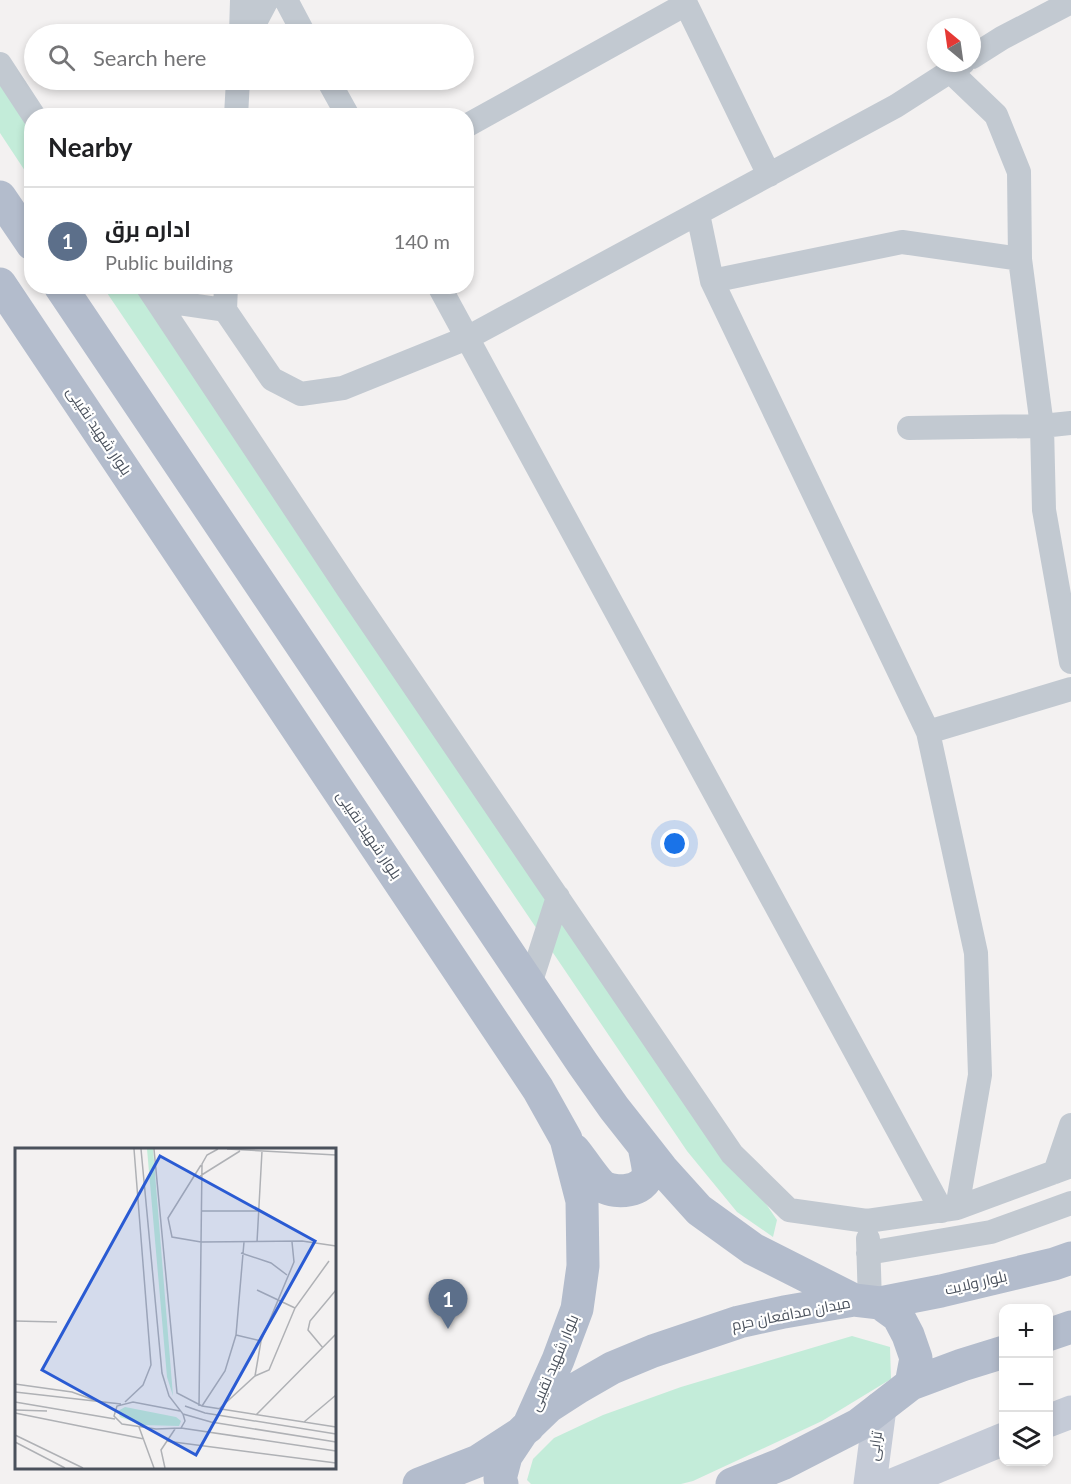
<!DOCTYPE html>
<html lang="en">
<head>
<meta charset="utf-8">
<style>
	body { margin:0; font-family:Lato,Cairo,sans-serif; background:#f2f2f2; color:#202124 }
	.controls { position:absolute; right:18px; bottom:18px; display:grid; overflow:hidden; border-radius:12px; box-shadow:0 3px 9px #0003 }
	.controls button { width:54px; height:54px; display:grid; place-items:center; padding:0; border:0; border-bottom:2px solid #e0e0e0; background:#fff; color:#202124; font:30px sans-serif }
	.compass { position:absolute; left:927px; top:18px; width:54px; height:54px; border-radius:50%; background:#fff; box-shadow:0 3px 9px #0003; rotate:331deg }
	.you { position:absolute; left:675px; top:844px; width:21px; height:21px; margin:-15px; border:4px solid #fff; border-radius:50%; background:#1a73e8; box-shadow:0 0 0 9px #1a73e833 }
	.badge { display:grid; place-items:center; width:39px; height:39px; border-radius:50%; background:#0f766e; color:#fff; font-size:20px; font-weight:700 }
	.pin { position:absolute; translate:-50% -50px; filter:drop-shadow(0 2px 3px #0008) }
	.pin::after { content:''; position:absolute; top:32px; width:21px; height:18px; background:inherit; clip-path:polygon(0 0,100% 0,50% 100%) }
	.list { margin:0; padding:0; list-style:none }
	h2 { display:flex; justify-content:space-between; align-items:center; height:78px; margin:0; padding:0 24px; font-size:26px }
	h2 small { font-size:20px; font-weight:400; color:#757577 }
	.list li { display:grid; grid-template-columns:39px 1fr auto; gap:18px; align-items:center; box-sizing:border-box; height:108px; padding:0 24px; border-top:2px solid #e0e0e0 }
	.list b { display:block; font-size:22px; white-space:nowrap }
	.list p { margin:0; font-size:20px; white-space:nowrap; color:#757577 }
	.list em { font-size:20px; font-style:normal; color:#757577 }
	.icon { flex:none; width:33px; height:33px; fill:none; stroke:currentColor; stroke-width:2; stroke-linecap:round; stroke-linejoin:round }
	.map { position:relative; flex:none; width:1071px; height:1484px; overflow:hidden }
	.search { position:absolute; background:#fff; box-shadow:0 3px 9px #0003; left:24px; top:24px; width:450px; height:66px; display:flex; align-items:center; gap:15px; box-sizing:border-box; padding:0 21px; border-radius:33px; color:#757577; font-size:22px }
	.panel { position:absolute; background:#fff; box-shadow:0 3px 9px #0003; left:24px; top:108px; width:450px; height:186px; border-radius:24px }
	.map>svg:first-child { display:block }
	.green { fill:#c3ecd9 }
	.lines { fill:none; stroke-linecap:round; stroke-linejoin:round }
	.street { stroke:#c2c9d1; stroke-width:24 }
	.secondary { stroke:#c5cbd7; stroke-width:33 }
	.primary { stroke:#b3bccc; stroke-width:33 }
	.labels { text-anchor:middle; stroke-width:4.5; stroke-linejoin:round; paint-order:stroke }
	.street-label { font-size:15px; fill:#4a515c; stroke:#fff }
	.inset-road { fill:none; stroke:#afb1b5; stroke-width:1.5 }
	.view { fill:#2a5bd3; fill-opacity:0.15; stroke:#2a5bd3; stroke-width:3 }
	.inset-edge { fill:none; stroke:#4a515c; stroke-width:3 }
</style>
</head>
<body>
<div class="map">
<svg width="1071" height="1484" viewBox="0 0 1071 1484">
	<rect width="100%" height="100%" fill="#f3f1f1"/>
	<path class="green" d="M0 75 31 123V180L0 133Z
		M103 287H140L777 1220 773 1237 737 1212 687 1151Z
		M852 1336 890 1347 891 1379 822 1421 693 1481 681 1484H531L527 1480 533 1459 554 1438 603 1415 681 1387Z"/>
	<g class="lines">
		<path class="street" d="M286 0 304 34
			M684 0 769 175
			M241 34 242 0
			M249 34 267 0
			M972 57 1002 38 1071 2
			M0 64 34 116
			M950 71 996 115 1019 172 1020 259 1042 426 1044 510 1071 662
			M328 80 348 116
			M236 116 238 80
			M466 126 686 4
			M698 214 712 281 928 732 976 953 980 1075 957 1208
			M712 281 902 242 1020 259
			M147 286 348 589 732 1154 789 1210 867 1221 957 1208 1071 1166
			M226 286 225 310 272 379 301 394 343 388 467 338 896 106 963 63
			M439 286 942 1211
			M157 300 225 310
			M909 428 1042 426 1071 423
			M928 732 1071 689
			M530 984 558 897
			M1055 1172 1071 1125
			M868 1239 870 1302
			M868 1253 991 1232 1071 1203"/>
		<path class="secondary" d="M1048 1421 1071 1412
			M870 1484 880 1408
			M895 1484 1004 1439"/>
		<path class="primary" d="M0 197 32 244
			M0 284 538 1089 566 1139 582 1201 583 1266 577 1309 558 1360 528 1427
			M60 286 583 1064 614 1108 644 1146 662 1169 699 1210 753 1249 854 1300
			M574 1150C581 1158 596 1182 604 1187 616 1194 644 1192 648 1174 649 1168 645 1153 644 1146
			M880 1303 941 1291 1054 1264 1071 1258
			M1048 1335 1071 1327
			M911 1384 962 1365 1004 1352
			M419 1484 478 1461 518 1435
			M502 1484 500 1479 506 1456 522 1432 548 1407 579 1387 612 1368 653 1351 739 1322 784 1312 854 1300 880 1303 898 1316 908 1335 916 1358 911 1384 858 1425 782 1464 732 1484"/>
	</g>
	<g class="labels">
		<g class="street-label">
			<text transform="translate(99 431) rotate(56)" y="5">بلوار شهید نقیبی</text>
			<text transform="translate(369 835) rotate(56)" y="5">بلوار شهید نقیبی</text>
			<text transform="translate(976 1283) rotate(-13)" y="5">بلوار ولایت</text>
			<text transform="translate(791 1314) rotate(-11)" y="5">میدان مدافعان حرم</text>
			<text transform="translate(554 1363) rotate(-67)" y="5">بلوار شهید نقیبی</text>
			<text transform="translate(875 1446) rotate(-82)" y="5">ترابی</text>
		</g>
	</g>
	<g transform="translate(15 1148)">
		<rect width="321" height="321" fill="#f3f1f1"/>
		<path d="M132 1H138L158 248 152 229ZM110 259 161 269 166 273 164 278 127 277 105 269 103 263Z" fill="#c3ecd9"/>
		<path class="inset-road" d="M126 1 147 225 154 248 168 266 170 273 166 280 141 281 107 276 99 268 102 258 118 254 165 263M139 1 162 245 187 258 321 279M212 1 321 7M186 17 153 70 157 89 186 94 287 93 321 98M185 28 225 3M186 63H244M242 94 247 3M226 105 256 115 272 127M242 142 280 160M0 173 42 174M221 187 246 193M308 200 293 182 295 173 321 142M240 228 246 193 279 114 277 94M0 236 57 244 79 252M0 244 106 256M0 254 100 271M110 254 128 237 136 217 119 1M170 258 190 265 321 286M184 258 187 16 192 7 203 1M187 258 210 223 221 187 229 94M204 261 240 228 254 222 280 160 314 113M1 262 32 263M0 265 129 291M168 266 196 274 321 294M241 267 321 186M289 274 321 247M124 279 139 320M166 280 321 303M0 287 68 320M151 293 321 315M0 294 50 320M150 320 146 302 160 281"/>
		<path class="view" d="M145 8 300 93 181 307 27 222Z"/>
		<rect width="321" height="321" class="inset-edge"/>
	</g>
</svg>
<div class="controls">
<button>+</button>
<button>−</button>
<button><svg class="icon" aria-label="layers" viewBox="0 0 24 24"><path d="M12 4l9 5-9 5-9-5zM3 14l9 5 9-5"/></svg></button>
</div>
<svg class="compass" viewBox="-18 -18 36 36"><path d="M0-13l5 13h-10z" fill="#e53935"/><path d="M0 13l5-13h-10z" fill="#757577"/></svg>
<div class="you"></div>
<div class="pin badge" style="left:448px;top:1329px;background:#5c6f8a">1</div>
<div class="search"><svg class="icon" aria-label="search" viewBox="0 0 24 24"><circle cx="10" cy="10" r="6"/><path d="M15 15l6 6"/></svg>Search here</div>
<section class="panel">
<h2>Nearby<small></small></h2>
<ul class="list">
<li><span class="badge" style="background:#5c6f8a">1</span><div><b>اداره برق</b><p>Public building</p></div><em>140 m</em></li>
</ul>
</section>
</div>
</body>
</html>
